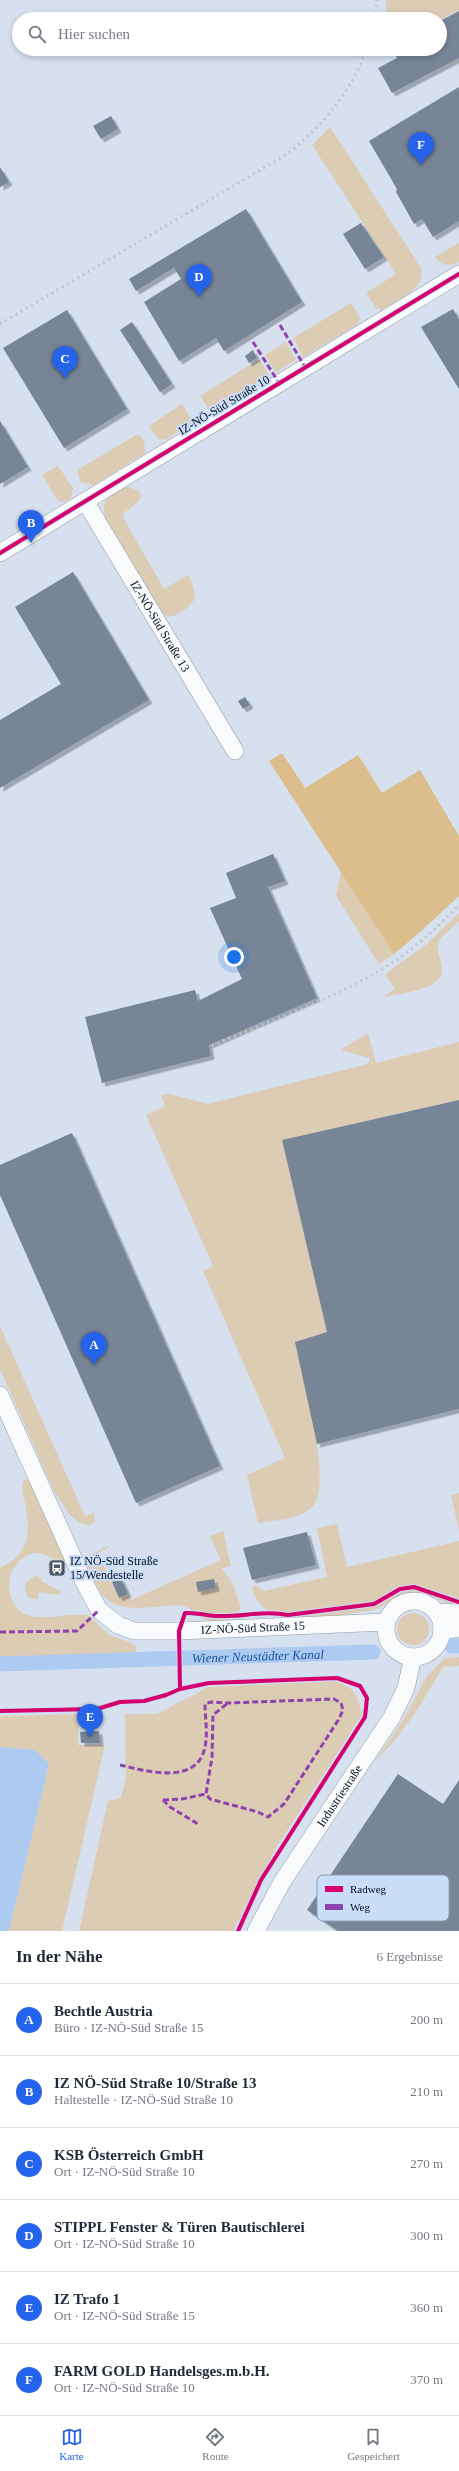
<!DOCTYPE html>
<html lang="de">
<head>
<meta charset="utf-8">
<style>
	body { margin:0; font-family:Georgia,serif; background:#f6f6f7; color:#1f2937 }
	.you { position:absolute; left:234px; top:957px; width:14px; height:14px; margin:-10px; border:3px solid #fff; border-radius:50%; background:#1a73e8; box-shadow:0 0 0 6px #1a73e833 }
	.badge { display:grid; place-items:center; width:26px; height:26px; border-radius:50%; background:#2563eb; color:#fff; font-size:13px; font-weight:700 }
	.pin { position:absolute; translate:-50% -33px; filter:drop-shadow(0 1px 2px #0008) }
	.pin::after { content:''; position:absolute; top:21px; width:14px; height:12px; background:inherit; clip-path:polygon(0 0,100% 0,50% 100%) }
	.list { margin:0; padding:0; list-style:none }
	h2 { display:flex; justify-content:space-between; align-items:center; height:52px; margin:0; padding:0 16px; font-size:17px }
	h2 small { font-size:13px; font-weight:400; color:#747a83 }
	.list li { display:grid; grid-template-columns:26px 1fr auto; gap:12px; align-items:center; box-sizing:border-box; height:72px; padding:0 16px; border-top:1px solid #e0e1e3 }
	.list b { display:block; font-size:15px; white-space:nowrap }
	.list p { margin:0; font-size:13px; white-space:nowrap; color:#747a83 }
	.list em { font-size:13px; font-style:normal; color:#747a83 }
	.icon { flex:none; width:22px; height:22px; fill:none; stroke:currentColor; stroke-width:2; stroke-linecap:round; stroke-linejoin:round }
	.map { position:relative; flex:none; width:459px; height:1931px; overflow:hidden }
	.search { position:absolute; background:#fff; box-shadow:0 2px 6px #0003; left:12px; right:12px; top:12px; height:44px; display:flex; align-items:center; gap:10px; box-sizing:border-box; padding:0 14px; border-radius:22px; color:#747a83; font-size:15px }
	.sheet { height:484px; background:#fff }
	nav { display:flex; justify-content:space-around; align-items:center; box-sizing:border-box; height:56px; border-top:1px solid #e0e1e3; background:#fff; font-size:11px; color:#747a83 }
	nav a { display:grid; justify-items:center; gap:2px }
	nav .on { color:#2563eb }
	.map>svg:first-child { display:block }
	.green { fill:#dcccb4 }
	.forest { fill:#dbbe8b }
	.water { fill:#adcaf1 }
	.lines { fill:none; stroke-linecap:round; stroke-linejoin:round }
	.canal { stroke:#adcaf1; stroke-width:15 }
	.building { fill:#778596; filter:url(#shadow) }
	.minor-casing { stroke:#939dab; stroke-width:18 }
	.minor { stroke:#f9fafc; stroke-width:17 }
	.rail { stroke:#c2c5c9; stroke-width:3; stroke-dasharray:2 4; stroke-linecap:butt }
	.quiet { stroke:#8e44ad; stroke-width:3; stroke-dasharray:6 3; stroke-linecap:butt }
	.cycleway-casing { stroke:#cbdef9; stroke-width:6 }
	.cycleway { stroke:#d6006c; stroke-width:4 }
	.labels { text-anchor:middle; stroke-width:4; stroke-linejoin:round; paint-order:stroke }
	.street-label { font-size:12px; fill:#040d1c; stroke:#cbdef9 }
	.poi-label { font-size:12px; fill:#040d1c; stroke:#cbdef9; text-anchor:start }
	.water-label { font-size:13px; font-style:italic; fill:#17519a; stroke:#cbdef9 }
	.key { fill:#cbdef9; stroke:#8f9fb7; stroke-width:1 }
	.key-label { font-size:11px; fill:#040d1c }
</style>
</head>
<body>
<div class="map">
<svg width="459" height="1931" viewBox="0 0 459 1931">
	<defs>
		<filter id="shadow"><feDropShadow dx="3.5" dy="3.5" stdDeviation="0" flood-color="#0004"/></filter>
	</defs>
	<rect width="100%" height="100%" fill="#d6e0ee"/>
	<path class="green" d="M386 0H459V10L440 20 387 19Z
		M330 127 421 268C425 291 398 299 381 310L376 308 366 293 396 274 312 145Z
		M459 243V262C450 267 442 266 435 257Z
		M351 303 360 318 358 324 303 357 293 338Z
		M286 342 296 360 276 372 265 355Z
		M259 359 270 376 211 413 200 396Z
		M182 404 193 422 165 440 158 439 149 426Z
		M138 434 144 440 145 453 94 485 80 482 77 470Z
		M58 466 73 488 71 498 66 502 58 501 42 475Z
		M128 487 139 491 141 496 139 501 123 514 125 521 164 589 188 575C196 592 200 601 181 612 176 615 173 617 166 616L161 611 107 524C99 503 106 492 128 487Z
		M341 871 394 954 379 964 336 896Z
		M459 913V921L439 940C436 952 442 960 442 971 441 990 398 994 383 997L395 989 385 974 427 944Z
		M368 1033 376 1063 459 1042V1100L282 1140 327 1332 295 1342C302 1373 333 1483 313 1506 300 1520 275 1520 258 1523L247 1475 285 1458 203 1271 213 1266 146 1115 165 1106 161 1095 170 1094 208 1104 368 1064 370 1058 340 1050Z
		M0 1326 85 1516 94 1513 95 1522 88 1525 80 1523 69 1514 54 1491 0 1369Z
		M25 1479 31 1482 65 1559 64 1563C53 1563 48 1552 36 1553 7 1557 0 1598 23 1613 42 1623 68 1612 88 1615L109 1635 132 1643 136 1647V1653L0 1657V1568C52 1544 13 1492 25 1479Z
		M459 1493V1530L451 1495Z
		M337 1524 347 1567 459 1541V1606C442 1602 424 1592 406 1593 395 1594 387 1605 377 1609 367 1612 298 1621 289 1619 273 1617 254 1604 252 1587L258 1586 263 1591 327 1577 317 1528Z
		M223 1531 231 1566 221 1568 231 1580 241 1608C230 1625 213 1626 197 1615 193 1612 189 1607 185 1606 151 1602 114 1623 94 1582 89 1573 86 1566 89 1556L107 1546 110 1547 98 1553 119 1598 128 1594 131 1600 221 1560 210 1536Z
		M36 1575 42 1578 41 1581 62 1592 57 1595 39 1592 37 1600 28 1597 25 1589 26 1583Z
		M397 1629a16 16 0 1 1 32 0a16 16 0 1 1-32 0Z
		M459 1657V1666L443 1667C421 1704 406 1731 375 1761L402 1722 427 1676 445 1658Z
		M335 1681C355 1688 358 1694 362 1715L276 1848 233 1931H79L108 1801 121 1798 126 1777 125 1714H157L208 1687Z
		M78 1714V1745H105L62 1931H9L49 1764 35 1750 0 1747V1716Z"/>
	<path class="forest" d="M282 753 305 788 358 755 382 793 420 770 459 836V896L419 933 394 954 269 761Z"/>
	<path class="water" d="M0 1747 35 1750 49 1764 9 1931H0Z"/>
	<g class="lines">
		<g class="canal">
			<path d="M452 1646H459"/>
			<path id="s1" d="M0 1664 373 1652"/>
		</g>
	</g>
	<path class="building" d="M459 11V58L392 93 378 68 397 58 393 49H440V21Z
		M459 87V221L433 237 422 219 414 224 396 192 397 189 369 141Z
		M111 116 118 129 101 139 93 126Z
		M0 167 9 182 0 187Z
		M246 209 302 302 224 351 216 338 179 361 144 302 181 279 174 268 136 291 129 279Z
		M361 223 384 257 365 269 343 234Z
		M453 309 459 319V389L421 327Z
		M67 310 127 409 64 448 3 348Z
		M132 322 172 384 160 392 120 330Z
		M253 350 257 358 249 363 245 356Z
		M0 421 28 467 0 484Z
		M73 572 149 700 0 788V720L61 684 15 607Z
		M245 697 250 705 243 709 238 701Z
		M273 854 285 881 268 887 317 998 209 1045 211 1056 102 1083 85 1017 195 990 198 1001 242 979 210 908 236 898 226 873Z
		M459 1100V1409L317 1444 295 1342 327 1332 282 1140Z
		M72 1133 220 1466 136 1503 0 1195V1165Z
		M307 1532 316 1565 252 1580 243 1548Z
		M121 1578 128 1594 119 1598 112 1582Z
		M214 1579 216 1588 198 1592 196 1582Z
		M99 1731 100 1743H81L80 1732Z
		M398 1774 443 1804 459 1780V1931H338L307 1910Z"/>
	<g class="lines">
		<g class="minor-casing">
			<g id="minor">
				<path id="s2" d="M85 501 235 751"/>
				<path d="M0 553 459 274"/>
				<path id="s3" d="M0 1395 83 1580 99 1610 118 1625 134 1631H179L386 1622"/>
				<circle cx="414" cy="1629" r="28"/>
				<path d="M437 1612 459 1613"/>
				<path d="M442 1631 459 1628"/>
				<path id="s4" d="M256 1931 282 1882 392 1717 406 1688 413 1657"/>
			</g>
		</g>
		<use href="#minor" class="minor"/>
		<path class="rail" d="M375 19 377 0
			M0 324 287 154C321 127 353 91 366 49
			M212 1046C266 1022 331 1000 382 969 411 952 436 929 459 905"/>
		<path class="quiet" d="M280 325 305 367
			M253 342 279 383
			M0 1632 77 1631 99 1610
			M120 1765C146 1771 197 1786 205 1747 208 1733 205 1718 205 1704L211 1702 228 1703 334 1699 341 1703 343 1710 339 1719 284 1804 268 1817 258 1812 210 1799 206 1794 212 1757 213 1715 228 1703
			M163 1800 182 1799 206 1794
			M163 1800 170 1807 198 1824"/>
		<g class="cycleway-casing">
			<path id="cycleway" d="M0 553 459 274
				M180 1689 179 1631 185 1613C198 1612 207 1616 219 1616 242 1617 265 1610 288 1615L374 1604 400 1589 414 1587 459 1602
				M0 1711 97 1709 120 1702 144 1701 166 1695 180 1689 209 1683 337 1678 360 1686 367 1698 365 1717 261 1880 238 1931"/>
		</g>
		<use href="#cycleway" class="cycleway"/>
	</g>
	<defs>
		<g id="bus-square" transform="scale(0.9)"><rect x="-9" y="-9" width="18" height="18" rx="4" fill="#4e5766" stroke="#cbdef9"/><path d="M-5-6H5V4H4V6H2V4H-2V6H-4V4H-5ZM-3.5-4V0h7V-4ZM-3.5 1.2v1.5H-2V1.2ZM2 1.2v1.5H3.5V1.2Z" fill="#fff"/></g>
	</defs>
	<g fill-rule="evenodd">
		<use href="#bus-square" x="57" y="1568"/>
	</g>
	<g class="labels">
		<g class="street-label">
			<text transform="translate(224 405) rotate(-31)" y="4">IZ-NÖ-Süd Straße 10</text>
			<text dy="4" stroke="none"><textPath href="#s2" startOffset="146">IZ-NÖ-Süd Straße 13</textPath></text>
			<text dy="4" stroke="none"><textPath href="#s3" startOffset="397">IZ-NÖ-Süd Straße 15</textPath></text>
			<text dy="4" stroke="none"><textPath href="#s4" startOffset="159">Industriestraße</textPath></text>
		</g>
		<g class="poi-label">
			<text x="70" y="1565">IZ NÖ-Süd Straße<tspan x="70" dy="14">15/Wendestelle</tspan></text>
		</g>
		<g class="water-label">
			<text dy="5" stroke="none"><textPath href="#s1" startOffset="258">Wiener Neustädter Kanal</textPath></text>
		</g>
	</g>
	<rect x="317" y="1875" width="132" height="46" rx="6" class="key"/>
	<rect x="325" y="1886" width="18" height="6" fill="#d6006c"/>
	<rect x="325" y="1904" width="18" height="6" fill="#8e44ad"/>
	<g class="key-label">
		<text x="350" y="1893">Radweg</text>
		<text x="350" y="1911">Weg</text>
	</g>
</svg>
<div class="you"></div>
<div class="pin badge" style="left:94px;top:1365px">A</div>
<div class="pin badge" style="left:31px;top:543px">B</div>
<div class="pin badge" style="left:65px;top:379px">C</div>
<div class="pin badge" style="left:199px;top:297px">D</div>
<div class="pin badge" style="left:90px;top:1737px">E</div>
<div class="pin badge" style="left:421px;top:165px">F</div>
<div class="search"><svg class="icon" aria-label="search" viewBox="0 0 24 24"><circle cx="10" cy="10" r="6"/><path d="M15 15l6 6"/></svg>Hier suchen</div>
</div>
<section class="sheet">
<h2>In der Nähe<small>6 Ergebnisse</small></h2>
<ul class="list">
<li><span class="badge">A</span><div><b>Bechtle Austria</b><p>Büro · IZ-NÖ-Süd Straße 15</p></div><em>200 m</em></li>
<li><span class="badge">B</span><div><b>IZ NÖ-Süd Straße 10/Straße 13</b><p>Haltestelle · IZ-NÖ-Süd Straße 10</p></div><em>210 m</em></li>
<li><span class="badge">C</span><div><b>KSB Österreich GmbH</b><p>Ort · IZ-NÖ-Süd Straße 10</p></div><em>270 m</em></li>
<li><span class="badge">D</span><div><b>STIPPL Fenster &amp; Türen Bautischlerei</b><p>Ort · IZ-NÖ-Süd Straße 10</p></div><em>300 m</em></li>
<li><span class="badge">E</span><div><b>IZ Trafo 1</b><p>Ort · IZ-NÖ-Süd Straße 15</p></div><em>360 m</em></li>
<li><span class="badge">F</span><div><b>FARM GOLD Handelsges.m.b.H.</b><p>Ort · IZ-NÖ-Süd Straße 10</p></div><em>370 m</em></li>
</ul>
</section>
<nav>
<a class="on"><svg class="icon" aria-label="map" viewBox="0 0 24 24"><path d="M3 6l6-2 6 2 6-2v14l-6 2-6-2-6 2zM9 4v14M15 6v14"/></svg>Karte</a>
<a><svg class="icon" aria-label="directions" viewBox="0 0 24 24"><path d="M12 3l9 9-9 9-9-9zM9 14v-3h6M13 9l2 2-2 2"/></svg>Route</a>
<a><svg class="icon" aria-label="saved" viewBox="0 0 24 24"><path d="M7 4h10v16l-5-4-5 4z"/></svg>Gespeichert</a>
</nav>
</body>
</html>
